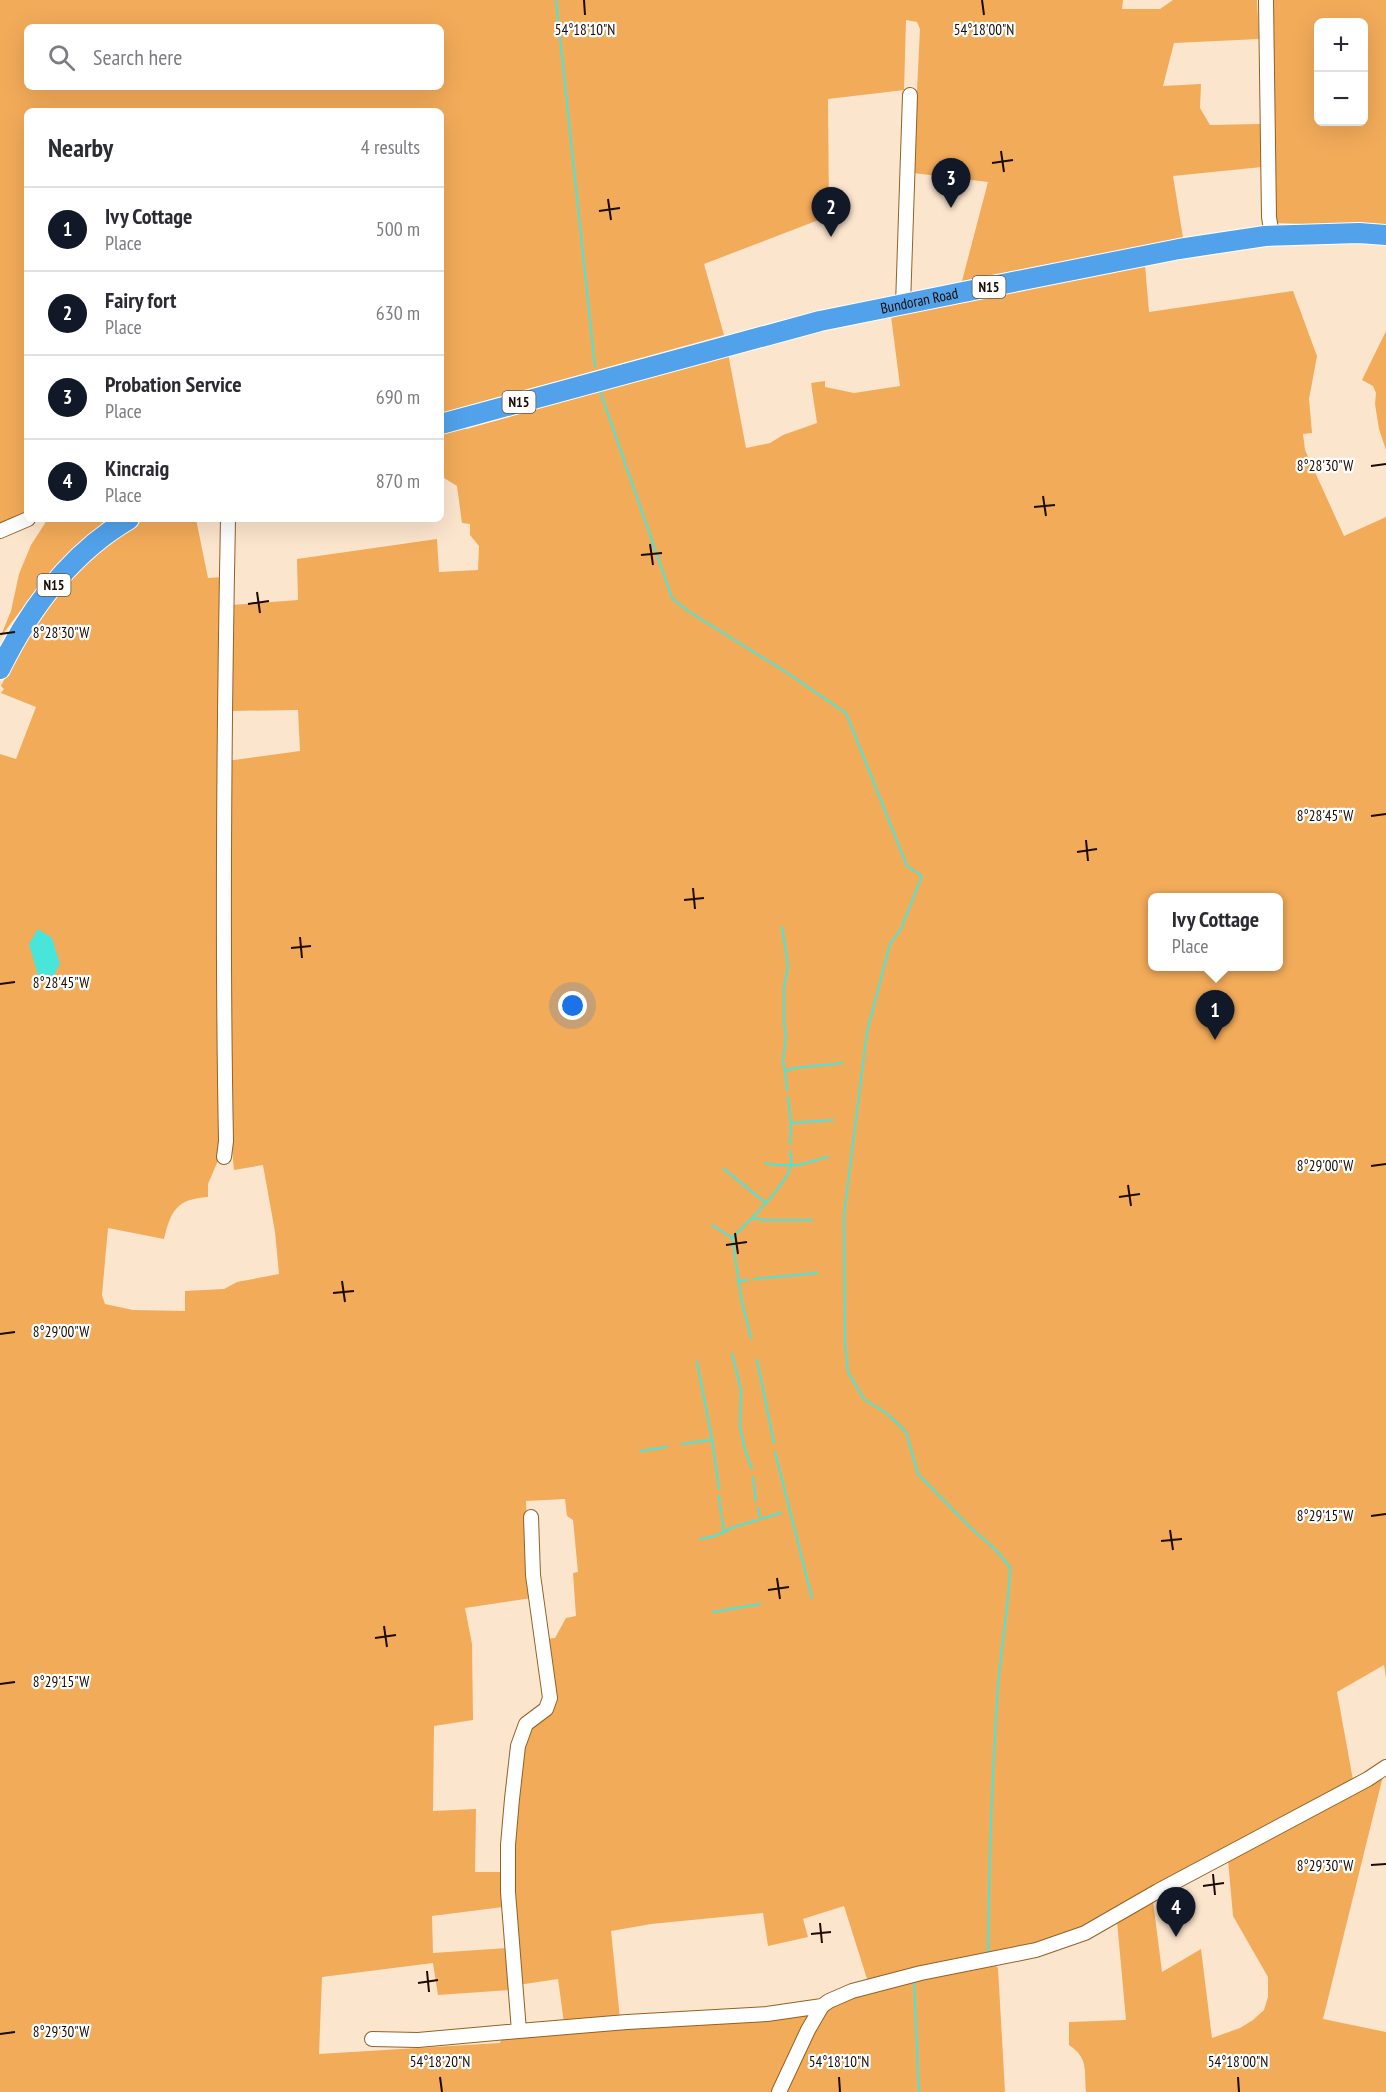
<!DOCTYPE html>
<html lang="en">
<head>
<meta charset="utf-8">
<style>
	body { margin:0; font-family:"PT Sans Narrow",sans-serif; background:#f2f2f3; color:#2b2b33 }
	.controls { position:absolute; right:18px; top:18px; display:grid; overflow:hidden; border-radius:9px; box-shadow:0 6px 24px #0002 }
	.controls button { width:54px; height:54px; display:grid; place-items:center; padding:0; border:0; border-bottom:2px solid #e1e1e2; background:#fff; color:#2b2b33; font:30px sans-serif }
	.you { position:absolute; left:573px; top:1006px; width:21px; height:21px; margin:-15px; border:4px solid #fff; border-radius:50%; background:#1a73e8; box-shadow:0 0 0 9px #1a73e833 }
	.badge { display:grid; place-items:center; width:39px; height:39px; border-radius:50%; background:#111827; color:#fff; font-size:20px; font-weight:700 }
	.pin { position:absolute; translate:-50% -50px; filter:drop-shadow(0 2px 3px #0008) }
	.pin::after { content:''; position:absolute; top:32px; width:21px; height:18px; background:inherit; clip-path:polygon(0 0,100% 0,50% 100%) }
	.popup { position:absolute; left:1148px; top:893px; width:135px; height:78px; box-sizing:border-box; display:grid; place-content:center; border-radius:9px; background:#fff; filter:drop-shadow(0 2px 4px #0005); font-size:20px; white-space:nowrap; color:#7c7c81 }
	.popup b { font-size:22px; color:#2b2b33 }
	.popup::after { content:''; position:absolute; left:50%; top:100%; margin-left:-12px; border:12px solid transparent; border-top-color:#fff }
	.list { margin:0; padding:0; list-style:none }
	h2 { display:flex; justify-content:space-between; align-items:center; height:78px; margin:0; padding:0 24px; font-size:26px }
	h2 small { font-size:20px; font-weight:400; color:#7c7c81 }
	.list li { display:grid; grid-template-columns:39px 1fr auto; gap:18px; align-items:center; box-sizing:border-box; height:84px; padding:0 24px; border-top:2px solid #e1e1e2 }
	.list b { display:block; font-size:22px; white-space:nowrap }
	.list p { margin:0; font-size:20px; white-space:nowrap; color:#7c7c81 }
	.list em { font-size:20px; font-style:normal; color:#7c7c81 }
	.icon { flex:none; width:33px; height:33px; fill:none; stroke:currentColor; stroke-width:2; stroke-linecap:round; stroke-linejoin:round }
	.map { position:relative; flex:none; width:1386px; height:2092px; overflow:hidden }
	.search { position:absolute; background:#fff; box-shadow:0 6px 24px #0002; left:24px; top:24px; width:420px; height:66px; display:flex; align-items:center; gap:15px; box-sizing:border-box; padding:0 21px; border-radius:9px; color:#7c7c81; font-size:22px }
	.panel { position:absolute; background:#fff; box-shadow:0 6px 24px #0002; left:24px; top:108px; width:420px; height:414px; border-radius:9px }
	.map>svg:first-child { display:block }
	.green { fill:#f2ab59; fill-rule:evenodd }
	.water { fill:#48e6da }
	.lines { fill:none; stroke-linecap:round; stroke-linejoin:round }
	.stream { stroke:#48e6da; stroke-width:2 }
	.minor-casing { stroke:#936124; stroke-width:16 }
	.highway-casing { stroke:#fff; stroke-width:22 }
	.minor { stroke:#fff; stroke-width:14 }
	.highway { stroke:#51a2ea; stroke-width:20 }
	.ticks { fill:none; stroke:#1d0a00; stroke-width:2 }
	.labels { text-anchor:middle; stroke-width:4.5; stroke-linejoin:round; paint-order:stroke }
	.shield { fill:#fff; stroke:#61544c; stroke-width:1.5 }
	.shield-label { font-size:14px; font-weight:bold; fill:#1d0a00 }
	.street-label { font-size:15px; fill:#1d0a00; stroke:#fff }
	.ticks-label { font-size:15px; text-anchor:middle; fill:#1d0a00; stroke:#fff; stroke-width:4.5; stroke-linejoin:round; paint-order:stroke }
</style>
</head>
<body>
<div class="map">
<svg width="1386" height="2092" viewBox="0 0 1386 2092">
	<rect width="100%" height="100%" fill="#fce5cd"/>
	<path class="green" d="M0 0H1123L1122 9H1160L1173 0H1257L1259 39 1174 43 1163 86 1201 84 1200 108 1210 125 1261 124 1262 167 1173 176 1183 238 962 281 988 182 913 173 920 29 917 22 906 20 904 90 828 99 829 216 704 264 724 335 441 413V111H27V515L0 527ZM27 27H441V87H27Z
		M1272 0H1386V227L1276 223ZM1318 22H1364V122H1318Z
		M1145 265 1149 312 1293 291 1317 356 1309 399 1312 433 1303 434 1305 450 1344 536 1386 517V1678L1384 1665 1337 1692 1353 1780 1073 1933H1063L1042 1942 868 1982 844 1906 803 1919 808 1937 768 1946 763 1913 651 1924 611 1931 620 2019 564 2023 558 1979 518 1985 511 1841 520 1772 528 1731 544 1716 546 1639 555 1638 566 1618 576 1616 573 1573 578 1572 573 1520 567 1516 565 1499 526 1501 529 1576 532 1598 465 1608 472 1644 473 1720 434 1726 433 1811 476 1809 475 1872H504L503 1907 432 1916 433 1953 507 1948 510 1990 438 1995 433 1963 322 1977 319 2054 500 2043 502 2037 808 2013V2018L774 2092H0V754L16 759 36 707 1 693 4 689 1 686C28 631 62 579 111 540 120 533 130 524 141 520 151 516 184 519 196 519L208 578 224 577 220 1156 208 1184V1197C177 1199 171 1210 164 1239L108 1228 102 1295 105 1304 133 1310 185 1311V1291L224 1289 237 1282 279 1274 275 1232 263 1165 234 1170 229 1117 227 761 300 751 298 710 229 711 231 605 298 600 297 559 437 539 439 572 478 570 479 546 470 535V524L462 523 457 486 444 478 441 463V433L463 427 467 429 728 353 746 448 770 443 783 435 817 423 811 383 825 381V387L854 393 900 386 891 316ZM1152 898H1278V966H1152Z
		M1386 331V450L1379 429 1375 404 1376 393 1373 386 1362 380Z
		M52 519H112C64 551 34 593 0 638L11 611 19 574 31 545 47 520Z
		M1383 1776 1323 2019 1386 2032V2092H1086C1084 2071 1089 2058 1069 2045V2022L1126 2020 1117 1921 1153 1901 1162 1972 1201 1949 1212 2038 1240 2028 1253 2020 1264 2010 1268 1997V1977L1233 1916 1228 1860 1303 1822Z
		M995 1965 998 1968 1005 2092H784L816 2026 825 2013 838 2001 908 1981Z"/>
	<path class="water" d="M38 929 52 938 60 964 54 975 40 982 29 944Z"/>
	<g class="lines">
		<path class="stream" d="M556 0 595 367
			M600 391 672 598 688 611 786 672 846 713 907 866 922 876 901 929 890 944 867 1032 844 1215 845 1343 848 1372 864 1399 889 1415 906 1432 918 1474 971 1528 995 1549 1010 1567C1009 1607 1001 1646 998 1686 992 1775 989 1864 988 1953L983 1954
			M782 927 788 966 784 987V1023L786 1036 783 1061 785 1071
			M787 1090 785 1071 794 1068 843 1063
			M788 1097 791 1123 790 1144
			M791 1123 833 1120
			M765 1163 777 1165H798L828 1157
			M724 1169 766 1203
			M752 1218 766 1220H812
			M712 1225 732 1238 742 1302 751 1338
			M732 1238C747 1223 787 1185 791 1165 792 1161 791 1156 790 1151
			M754 1279 817 1273
			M738 1281 748 1280
			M732 1354 741 1390 740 1427 745 1450 752 1469
			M757 1360 774 1443
			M697 1362 712 1439 719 1489
			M682 1444 710 1440
			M641 1451 667 1447
			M775 1452 812 1598
			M753 1477 756 1501
			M719 1496 721 1514
			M758 1508 760 1516
			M722 1517 724 1532
			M700 1539 715 1536 734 1527 781 1513
			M713 1612 760 1604
			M914 1982 919 2092"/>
		<g class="minor-casing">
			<path id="minor" d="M1266 0 1269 217 1272 236
				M903 305 910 95
				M0 531 28 519
				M224 1157 226 1141C222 934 224 726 228 519
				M531 1517 533 1575 550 1698 546 1709 526 1724 518 1746 512 1799 508 1845V1892L519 2031 627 2022 767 2014 822 2006
				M372 2039 418 2040 519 2031
				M779 2092 808 2030 822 2006 829 2001 852 1991 921 1973 1036 1950 1085 1933 1158 1891 1368 1779 1386 1767"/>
		</g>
		<g class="highway-casing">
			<g id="highway">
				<path id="s1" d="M441 424 820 321 1023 280 1179 249 1265 236 1359 233 1386 235"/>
				<path d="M0 669C29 610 71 553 129 519"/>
			</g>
		</g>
		<use href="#minor" class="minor"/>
		<use href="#highway" class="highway"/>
	</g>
	<path class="ticks" d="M584 0 585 15M982 0 984 15M1001 151 1004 172M992 163 1013 160M608 199 611 220M599 211 620 208M1371 466 1386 464M1043 496 1046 516M1034 507 1055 505M650 544 653 565M641 555 662 553M257 592 260 613M248 604 269 601M0 634 15 632M1371 816 1386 814M1086 840 1088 861M1077 852 1097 849M693 888 695 909M684 900 704 898M300 937 302 958M291 948 311 946M0 984 15 982M1371 1166 1386 1164M1128 1185 1131 1206M1119 1197 1140 1194M735 1233 738 1254M726 1245 747 1242M342 1281 345 1302M333 1293 354 1291M0 1334 15 1332M1371 1516 1386 1514M1170 1530 1173 1550M1161 1541 1182 1539M777 1578 780 1599M768 1590 789 1587M384 1626 387 1647M375 1638 396 1635M0 1684 15 1682M1371 1865 1386 1864M1213 1874 1215 1895M1203 1886 1224 1883M820 1923 822 1943M811 1934 831 1932M427 1971 429 1992M418 1983 438 1980M0 2034 15 2032M440 2077 442 2092M839 2077 840 2092M1238 2077 1239 2092"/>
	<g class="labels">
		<g class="shield">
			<rect x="972.5" y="276" width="33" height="22" rx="4.5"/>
			<rect x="502.5" y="391" width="33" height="22" rx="4.5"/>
			<rect x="37.5" y="574" width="33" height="22" rx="4.5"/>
		</g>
		<g class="shield-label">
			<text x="989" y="292">N15</text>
			<text x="519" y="407">N15</text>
			<text x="54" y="590">N15</text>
		</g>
		<g class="street-label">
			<text dy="5" stroke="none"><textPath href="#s1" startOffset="494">Bundoran Road</textPath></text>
		</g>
	</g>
	<g class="ticks-label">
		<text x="585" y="35">54°18'10"N</text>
		<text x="984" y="35">54°18'00"N</text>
		<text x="1325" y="471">8°28'30"W</text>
		<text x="61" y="638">8°28'30"W</text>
		<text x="1325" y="821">8°28'45"W</text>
		<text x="61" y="988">8°28'45"W</text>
		<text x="1325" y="1171">8°29'00"W</text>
		<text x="61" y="1337">8°29'00"W</text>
		<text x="1325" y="1521">8°29'15"W</text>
		<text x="61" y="1687">8°29'15"W</text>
		<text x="1325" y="1871">8°29'30"W</text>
		<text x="61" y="2037">8°29'30"W</text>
		<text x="440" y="2067">54°18'20"N</text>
		<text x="839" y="2067">54°18'10"N</text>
		<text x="1238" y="2067">54°18'00"N</text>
	</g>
</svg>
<div class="controls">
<button>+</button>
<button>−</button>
</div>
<div class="you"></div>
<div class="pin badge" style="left:1215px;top:1040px">1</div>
<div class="popup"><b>Ivy Cottage</b>Place</div>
<div class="pin badge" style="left:831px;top:237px">2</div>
<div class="pin badge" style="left:951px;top:208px">3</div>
<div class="pin badge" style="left:1176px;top:1937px">4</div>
<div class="search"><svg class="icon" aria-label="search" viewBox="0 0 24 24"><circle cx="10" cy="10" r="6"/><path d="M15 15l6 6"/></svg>Search here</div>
<section class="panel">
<h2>Nearby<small>4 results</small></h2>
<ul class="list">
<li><span class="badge">1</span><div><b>Ivy Cottage</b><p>Place</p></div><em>500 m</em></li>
<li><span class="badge">2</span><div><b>Fairy fort</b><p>Place</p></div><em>630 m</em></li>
<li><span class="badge">3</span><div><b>Probation Service</b><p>Place</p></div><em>690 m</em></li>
<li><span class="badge">4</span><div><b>Kincraig</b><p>Place</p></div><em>870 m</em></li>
</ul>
</section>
</div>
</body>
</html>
